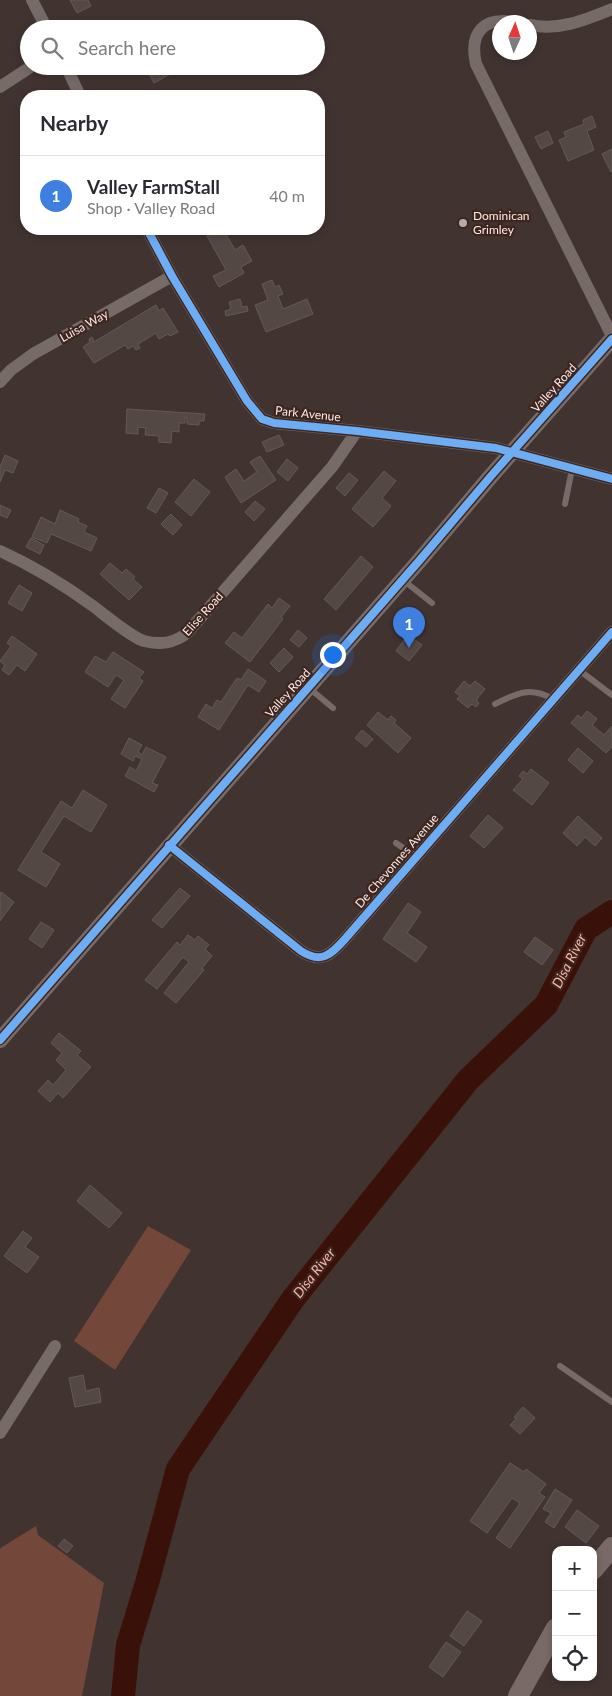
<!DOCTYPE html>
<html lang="en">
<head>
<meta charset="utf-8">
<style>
	body { margin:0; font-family:Lato,sans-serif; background:#f2f2f3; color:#2b2b33 }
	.controls { position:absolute; right:15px; bottom:15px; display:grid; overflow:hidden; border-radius:10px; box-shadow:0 2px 8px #0003 }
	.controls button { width:45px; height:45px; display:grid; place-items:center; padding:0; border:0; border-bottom:1px solid #e1e1e2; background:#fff; color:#2b2b33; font:25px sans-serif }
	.compass { position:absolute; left:492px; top:15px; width:45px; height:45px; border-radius:50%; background:#fff; box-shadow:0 2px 8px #0003; rotate:3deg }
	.you { position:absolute; left:332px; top:654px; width:18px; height:18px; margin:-12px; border:4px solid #fff; border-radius:50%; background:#1a73e8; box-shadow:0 0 0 8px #1a73e833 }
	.badge { display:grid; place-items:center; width:32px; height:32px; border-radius:50%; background:#6b6467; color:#fff; font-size:16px; font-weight:700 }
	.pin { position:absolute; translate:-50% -41px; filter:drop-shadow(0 1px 2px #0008) }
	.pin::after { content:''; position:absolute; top:26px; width:18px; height:15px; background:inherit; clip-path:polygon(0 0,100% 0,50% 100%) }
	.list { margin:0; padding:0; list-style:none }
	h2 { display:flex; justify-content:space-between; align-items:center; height:65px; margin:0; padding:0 20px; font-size:21px }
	h2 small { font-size:16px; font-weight:400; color:#7c7c81 }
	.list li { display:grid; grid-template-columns:32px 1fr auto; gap:15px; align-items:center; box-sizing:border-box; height:80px; padding:0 20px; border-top:1px solid #e1e1e2 }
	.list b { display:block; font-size:19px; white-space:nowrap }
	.list p { margin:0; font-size:16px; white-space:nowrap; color:#7c7c81 }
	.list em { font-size:16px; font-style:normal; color:#7c7c81 }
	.icon { flex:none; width:28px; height:28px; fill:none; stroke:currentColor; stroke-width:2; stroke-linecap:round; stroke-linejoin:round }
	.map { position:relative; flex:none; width:612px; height:1696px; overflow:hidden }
	.search { position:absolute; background:#fff; box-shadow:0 2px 8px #0003; left:20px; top:20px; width:305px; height:55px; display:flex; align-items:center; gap:12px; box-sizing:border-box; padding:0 18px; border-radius:28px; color:#7c7c81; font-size:19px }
	.panel { position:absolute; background:#fff; box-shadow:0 2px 8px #0003; left:20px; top:90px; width:305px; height:145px; border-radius:20px }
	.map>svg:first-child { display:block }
	.green { fill:#74473b }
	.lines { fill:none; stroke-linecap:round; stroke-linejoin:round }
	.river { stroke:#391108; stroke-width:24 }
	.building { fill:#544845; stroke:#655957 }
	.service { stroke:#776b68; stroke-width:6 }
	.minor { stroke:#776b68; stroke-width:12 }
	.tertiary { stroke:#776b68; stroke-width:16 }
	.primary { stroke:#796a67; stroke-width:20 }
	.cycleway-casing { stroke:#3e251f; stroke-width:11 }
	.cycleway { stroke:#6dadf4; stroke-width:8 }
	.poi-dot { fill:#baaaa6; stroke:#3e251f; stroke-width:2 }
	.labels { text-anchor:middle; stroke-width:4.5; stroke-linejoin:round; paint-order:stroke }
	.poi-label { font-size:12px; fill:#fbeae6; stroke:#3e251f; text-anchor:start }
	.street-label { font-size:12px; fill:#fbeae6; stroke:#3e251f }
	.water-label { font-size:14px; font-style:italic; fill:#fcb5a2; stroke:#3e251f }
</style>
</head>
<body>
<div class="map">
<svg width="612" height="1696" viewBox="0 0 612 1696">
	<rect width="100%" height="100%" fill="#413330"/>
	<path class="green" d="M148 1226 191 1250 115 1370 74 1341Z
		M36 1526 38 1535 104 1583 82 1696H0V1549L2 1547Z"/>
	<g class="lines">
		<path class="river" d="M123 1696 128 1645 147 1583 178 1469 293 1299 468 1080 546 1005 586 929 612 912"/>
	</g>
	<path class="building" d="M70 0H88L91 6 77 13Z
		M145 66H169L172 73 154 83Z
		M592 116 596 127 587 131 594 150 568 161 559 140 566 137 564 132 584 124 583 120Z
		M548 131 553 143 541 149 535 137Z
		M612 149V172H611L602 154Z
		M221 229H223L235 250 243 245 252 261 241 267 244 273 219 287 213 276 226 270 207 236Z
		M272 280 275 287 279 285 283 294 278 296 283 309 307 299 313 314 266 332 255 305 268 300 262 284Z
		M240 299 242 307 247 306 248 311 226 316 225 311 231 309 229 302Z
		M156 305 159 311 163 308 178 332 170 336 168 334 159 339 156 333 138 344 140 348 136 350 133 346 128 349 125 345 94 363 83 347 90 342 89 339 92 337 94 342Z
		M127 409 205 414 204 421H199V425L187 424V418L185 417V423H179V432L172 431 171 443 159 442V436L145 435 146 428 138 427V434L126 433Z
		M279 435 284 445 267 452 262 442Z
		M5 455 18 461 13 473 5 470 0 482V467Z
		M260 456 276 480 241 503 225 477 236 469 244 481 257 472 250 462Z
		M287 459 298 468 288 481 277 472Z
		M384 471 396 481 382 498 391 506 373 527 352 509Z
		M349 473 358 480 345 496 336 488Z
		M194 479 210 492 191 516 175 502Z
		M159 488 168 493 156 513 147 508Z
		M255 501 265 509 254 521 245 512Z
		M0 505 11 510 7 518 0 515Z
		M60 510 79 519 78 522 87 526 84 532 97 538 91 551 51 534 47 543 32 537 41 517 55 524Z
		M171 514 182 525 173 535 161 524Z
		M31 538 44 545 40 554 26 547Z
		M361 556 373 567 336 610 324 599Z
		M110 563 122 573 126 569 135 577 133 579 142 587 129 600 100 574Z
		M19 585 32 593 22 611 8 603Z
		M279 598 290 606 281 617 283 619 250 662 225 643 234 632 242 638 268 604 272 608Z
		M298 630 307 638 299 647 290 640Z
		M408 635 422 645 409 661 396 651Z
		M12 636 37 654 25 671 17 665 9 675 2 670 5 665 0 661 11 646 7 643Z
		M284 648 293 657 279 672 270 663Z
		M113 652 144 672 139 678 143 681 125 708 111 699 124 680 116 675 108 687 85 672 95 656 106 662Z
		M248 669 266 681 259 692 248 685 219 730 198 717 206 704 212 708 217 700 221 702 237 678 241 680Z
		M464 681 470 686 475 681 485 689 476 700 479 703 476 707 472 704 468 708 457 699 460 696 455 692Z
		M587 711 597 719 592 725 604 735 612 726V747L606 753 571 723 578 715 581 718Z
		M378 712 388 720 391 716 396 720 394 723 411 738 398 753 367 725Z
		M362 730 373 739 366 747 355 738Z
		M129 738 142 745 138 752 142 755 146 747 166 757 152 783 158 785 154 792 125 776 130 767 136 771 142 759 135 756 133 761 121 754Z
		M578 748 593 761 583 773 568 760Z
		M531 769 549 783 532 805 513 790 523 779 519 776 523 771 527 774Z
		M83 790 107 805 91 832 64 816 41 852 60 864 46 887 18 870 61 801 72 808Z
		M488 815 503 828 484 848 470 836Z
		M578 816 602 838 595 846 585 837 577 846 563 833Z
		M180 888 190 896 162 928 152 920Z
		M1 892 14 902 0 921V893Z
		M408 903 421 912 407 933 427 947 416 962 383 939Z
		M41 922 54 930 42 948 29 939Z
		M188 935 195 940 198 936 209 945 205 949 212 956 202 968 204 970 176 1003 164 993 189 962 183 957 157 989 145 980 177 942 180 945Z
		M535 937 553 950 542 965 524 952Z
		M59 1033 81 1051 77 1055 91 1067 63 1098 58 1093 50 1102 38 1091 48 1080 53 1085 66 1070 56 1060 62 1053 51 1043Z
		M90 1185 122 1213 109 1228 77 1201Z
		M23 1231 32 1238 25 1247 39 1257 27 1273 4 1256Z
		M83 1375 86 1391 99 1388 101 1402 75 1407 69 1378Z
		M523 1407 535 1418 520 1434 510 1425 516 1419 514 1417Z
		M510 1463 524 1472 526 1469 546 1484 539 1493 545 1497 510 1548 496 1538 520 1503 512 1498 487 1533 470 1521Z
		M555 1489 572 1500 554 1528 545 1522 551 1513 543 1509Z
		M577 1510 599 1526 586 1543 565 1527Z
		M64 1539 73 1546 67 1553 58 1546Z
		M467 1611 482 1621 464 1646 450 1636Z
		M446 1642 461 1652 443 1677 429 1667Z"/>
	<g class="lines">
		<path class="service" d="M565 504 572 469
			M403 580 432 603
			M579 670 612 695
			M309 688 333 708
			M495 704C517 693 530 686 553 699
			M396 843 416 857
			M560 1366 612 1402"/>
		<path class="minor" d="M32 0 47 29
			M514 22C483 17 469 33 476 64L612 336
			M530 25C559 31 585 20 612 9
			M66 66 80 96
			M0 87 32 66
			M147 229 172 276 247 401 262 419 274 423 357 431 496 448 612 479
			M0 382 11 370 33 354 172 276
			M0 551C33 566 64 585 93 606 105 615 131 637 144 641 159 645 175 643 187 633L332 467 357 431
			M169 845 301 951C321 964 331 955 345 939L612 632
			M0 1433 55 1346"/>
		<path class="tertiary" d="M0 1040 419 561 491 476 612 339"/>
		<path class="primary" d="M593 1570 612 1547
			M518 1696 556 1628"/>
		<g class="cycleway-casing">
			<path id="cycleway" d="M147 229 172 276 247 401 262 419 274 423 357 431 496 448 612 479
				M169 845 301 951C321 964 331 955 345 939L612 632
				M0 1040 419 561 491 476 612 339"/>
		</g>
		<use href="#cycleway" class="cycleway"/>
	</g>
	<circle class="poi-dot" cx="463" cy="223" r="5"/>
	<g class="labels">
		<g class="poi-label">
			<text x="473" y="220">Dominican<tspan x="473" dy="14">Grimley</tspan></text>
		</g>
		<g class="street-label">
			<text transform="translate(84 326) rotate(-29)" y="4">Luisa Way</text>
			<text transform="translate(554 388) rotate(-48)" y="4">Valley Road</text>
			<text transform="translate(308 414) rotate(6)" y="4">Park Avenue</text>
			<text transform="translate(203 614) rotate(-48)" y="4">Elise Road</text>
			<text transform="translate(288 693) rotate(-48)" y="4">Valley Road</text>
			<text transform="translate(397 861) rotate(-49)" y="4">De Chevonnes Avenue</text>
		</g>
		<g class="water-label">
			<text transform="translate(569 961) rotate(-63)" y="5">Disa River</text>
			<text transform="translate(314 1273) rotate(-52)" y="5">Disa River</text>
		</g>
	</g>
</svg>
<div class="controls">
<button>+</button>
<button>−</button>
<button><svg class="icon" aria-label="locate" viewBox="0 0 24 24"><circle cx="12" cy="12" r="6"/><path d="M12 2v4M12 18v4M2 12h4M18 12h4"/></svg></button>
</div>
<svg class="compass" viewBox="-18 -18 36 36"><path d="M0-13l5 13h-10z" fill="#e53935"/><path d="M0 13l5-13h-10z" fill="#7c7c81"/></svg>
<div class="you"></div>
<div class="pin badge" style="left:409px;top:648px;background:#3f7fe0">1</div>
<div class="search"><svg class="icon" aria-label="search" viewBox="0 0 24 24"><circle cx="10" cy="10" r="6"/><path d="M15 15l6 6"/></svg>Search here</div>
<section class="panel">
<h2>Nearby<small></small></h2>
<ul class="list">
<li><span class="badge" style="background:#3f7fe0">1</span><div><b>Valley FarmStall</b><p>Shop · Valley Road</p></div><em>40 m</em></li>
</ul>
</section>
</div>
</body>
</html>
